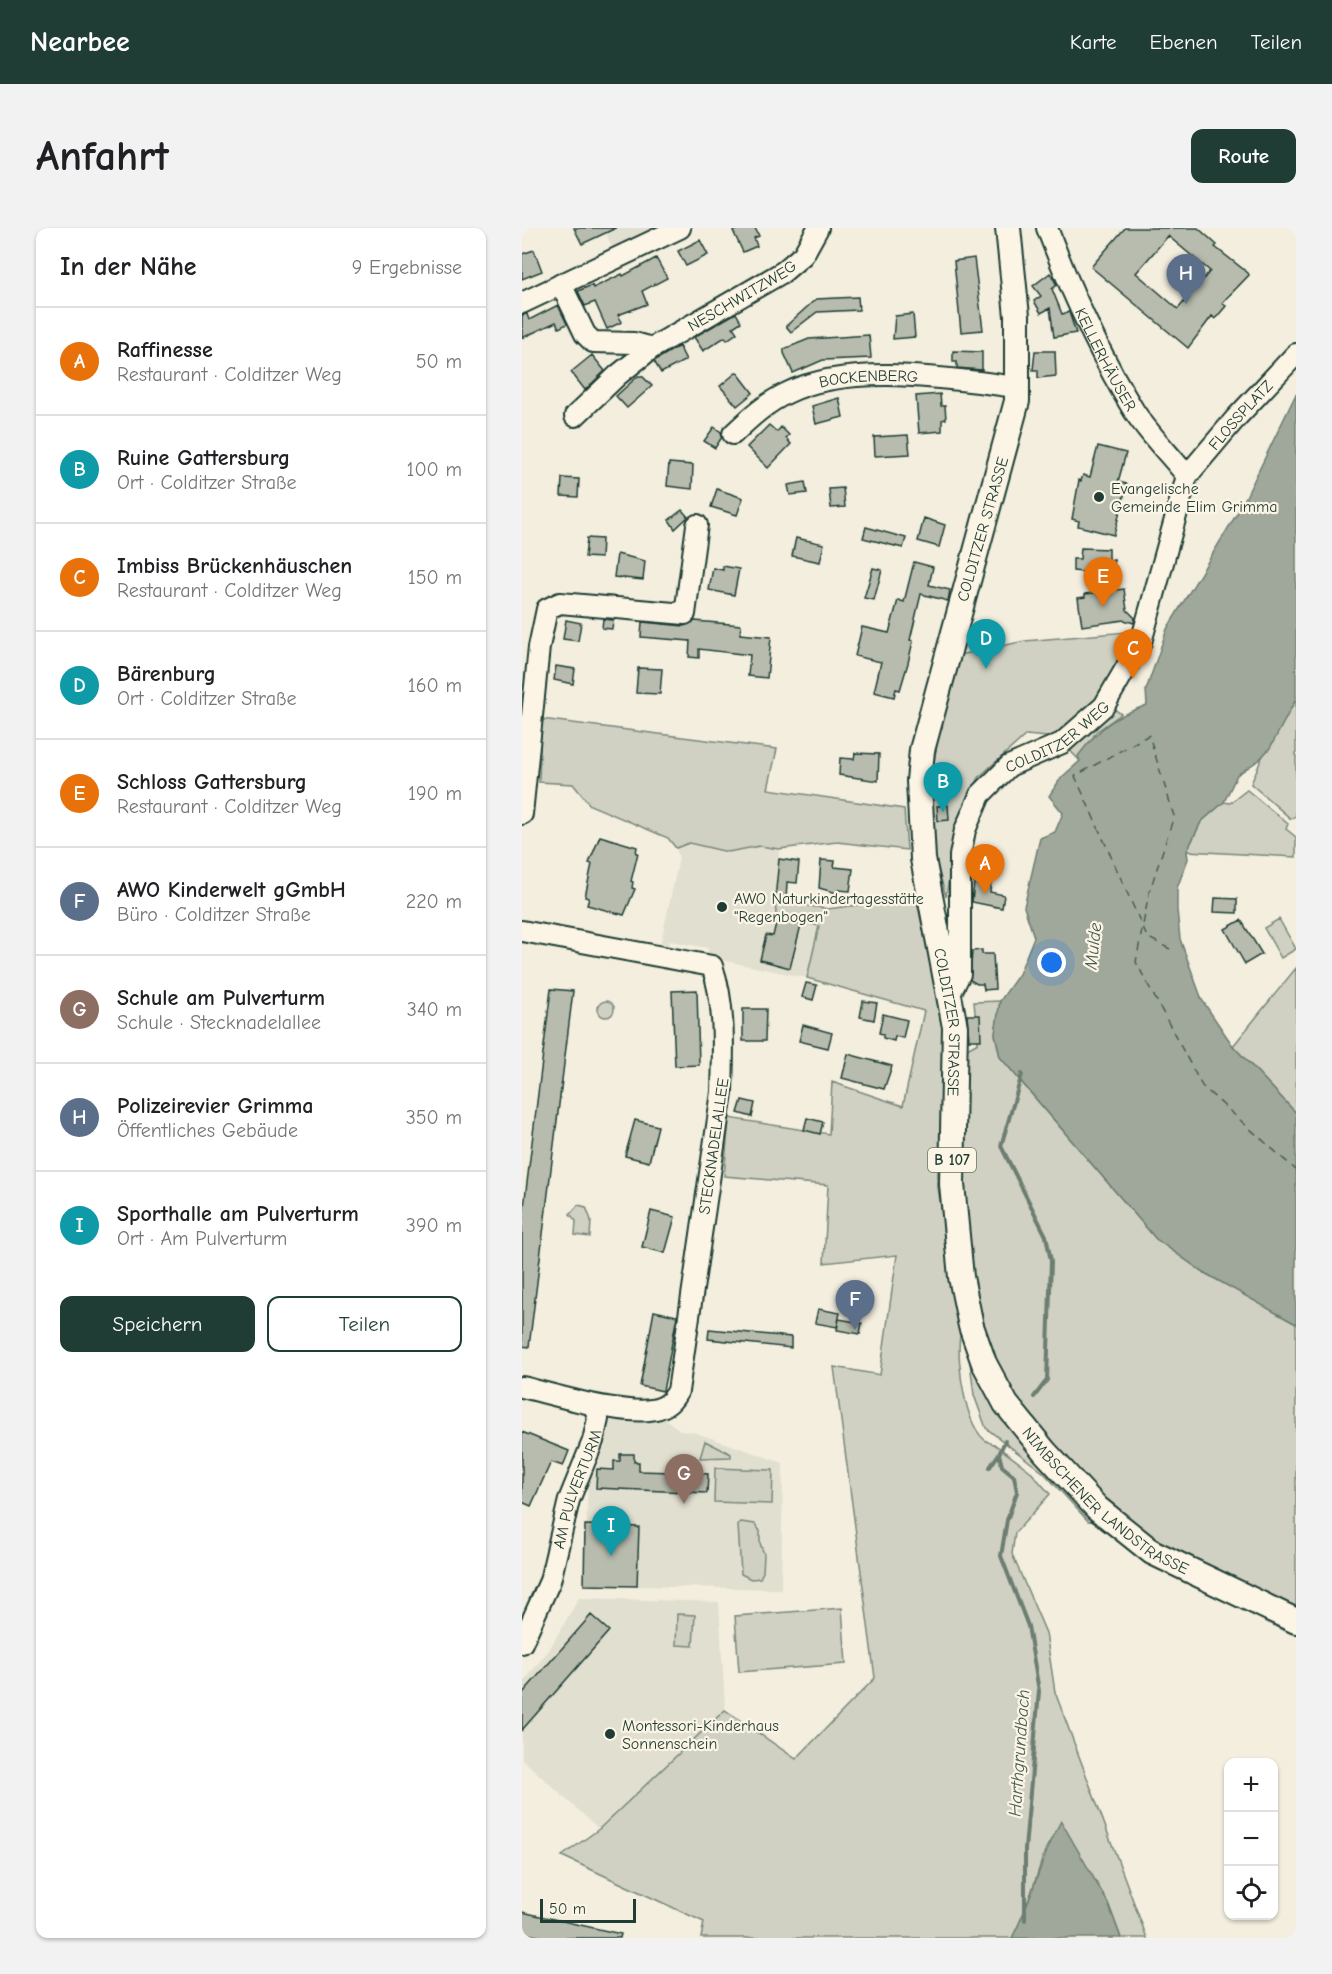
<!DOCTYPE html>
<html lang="de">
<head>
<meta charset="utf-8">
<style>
	body { margin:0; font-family:"Comic Neue",sans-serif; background:#f2f2f2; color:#202124 }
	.controls { position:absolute; right:18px; bottom:18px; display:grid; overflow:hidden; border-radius:12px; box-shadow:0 2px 4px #0004 }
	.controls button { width:54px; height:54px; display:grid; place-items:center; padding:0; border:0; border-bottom:2px solid #e0e0e0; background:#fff; color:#202124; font:30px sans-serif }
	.scale { position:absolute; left:18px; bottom:15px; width:96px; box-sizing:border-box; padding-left:6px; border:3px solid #1f3d34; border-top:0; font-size:16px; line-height:21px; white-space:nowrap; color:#1f3d34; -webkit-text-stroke:4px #fcf5e5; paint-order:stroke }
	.you { position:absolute; left:530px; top:735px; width:21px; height:21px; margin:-15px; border:4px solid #fff; border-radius:50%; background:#1a73e8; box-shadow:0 0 0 9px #1a73e833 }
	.badge { display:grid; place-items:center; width:39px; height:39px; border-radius:50%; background:#1f3d34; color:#fff; font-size:20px; font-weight:700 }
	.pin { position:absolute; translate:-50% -50px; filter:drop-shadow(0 2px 3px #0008) }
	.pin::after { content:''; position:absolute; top:32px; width:21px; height:18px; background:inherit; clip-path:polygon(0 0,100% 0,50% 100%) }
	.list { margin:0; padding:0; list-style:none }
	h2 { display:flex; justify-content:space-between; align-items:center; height:78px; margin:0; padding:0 24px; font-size:26px }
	h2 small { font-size:20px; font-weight:400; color:#757577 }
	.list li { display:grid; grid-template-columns:39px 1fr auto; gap:18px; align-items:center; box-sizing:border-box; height:108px; padding:0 24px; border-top:2px solid #e0e0e0 }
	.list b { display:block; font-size:22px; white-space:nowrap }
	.list p { margin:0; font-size:20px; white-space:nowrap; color:#757577 }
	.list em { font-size:20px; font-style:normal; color:#757577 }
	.actions { display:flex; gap:12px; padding:18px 24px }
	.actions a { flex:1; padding:14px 0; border:2px solid #1f3d34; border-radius:12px; text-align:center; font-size:21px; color:#1f3d34 }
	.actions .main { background:#1f3d34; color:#fff }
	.icon { flex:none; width:33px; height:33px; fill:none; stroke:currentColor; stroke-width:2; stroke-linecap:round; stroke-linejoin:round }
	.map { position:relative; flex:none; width:774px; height:1710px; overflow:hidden; border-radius:12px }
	header { display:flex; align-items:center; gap:36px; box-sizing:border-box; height:84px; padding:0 30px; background:#1f3d34; color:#fff }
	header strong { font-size:28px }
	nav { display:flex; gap:33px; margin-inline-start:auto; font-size:21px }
	.intro { display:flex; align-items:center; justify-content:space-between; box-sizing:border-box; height:144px; padding:0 36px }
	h1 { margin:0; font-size:42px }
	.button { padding:15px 27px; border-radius:12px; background:#1f3d34; color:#fff; font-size:21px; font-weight:700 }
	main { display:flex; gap:36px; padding:0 36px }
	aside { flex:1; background:#fff; border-radius:12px; box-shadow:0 2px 4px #0004 }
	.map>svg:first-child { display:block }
	.built { fill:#e1dfd0 }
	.green { fill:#d0d1c2; stroke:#78877b; stroke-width:1.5 }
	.water { fill:#a0a89b; stroke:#6c7d72; stroke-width:1.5 }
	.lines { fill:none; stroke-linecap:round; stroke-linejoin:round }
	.stream { stroke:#6c7d72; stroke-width:4 }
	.ferry { stroke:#465d53; stroke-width:1.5; stroke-dasharray:8 6; stroke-linecap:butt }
	.building { fill:#b8bcae; stroke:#1f3d34; stroke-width:1.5; fill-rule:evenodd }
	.minor-casing { stroke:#1f3d34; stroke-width:24 }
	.major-casing { stroke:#1f3d34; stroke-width:28 }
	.minor { stroke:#fcf5e5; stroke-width:20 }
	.major { stroke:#fcf5e5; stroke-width:24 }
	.poi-dot { fill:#1f3d34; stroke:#fcf5e5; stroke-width:2 }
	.labels { text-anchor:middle; stroke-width:4.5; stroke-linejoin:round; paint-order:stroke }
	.shield { fill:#fcf5e5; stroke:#617469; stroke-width:1.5 }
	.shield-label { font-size:15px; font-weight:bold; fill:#1f3d34 }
	.street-label { font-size:16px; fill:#1f3d34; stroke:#fcf5e5 }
	.poi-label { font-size:16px; fill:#1f3d34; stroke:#fcf5e5; text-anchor:start }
	.water-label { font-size:18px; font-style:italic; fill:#465d53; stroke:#fcf5e5 }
</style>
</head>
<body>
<header>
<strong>Nearbee</strong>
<nav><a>Karte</a><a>Ebenen</a><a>Teilen</a></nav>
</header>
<div class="intro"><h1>Anfahrt</h1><a class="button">Route</a></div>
<main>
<aside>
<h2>In der Nähe<small>9 Ergebnisse</small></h2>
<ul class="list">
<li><span class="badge" style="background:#e8710a">A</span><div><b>Raffinesse</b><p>Restaurant · Colditzer Weg</p></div><em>50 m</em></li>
<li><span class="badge" style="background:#0f9aa8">B</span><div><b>Ruine Gattersburg</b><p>Ort · Colditzer Straße</p></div><em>100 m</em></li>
<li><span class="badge" style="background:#e8710a">C</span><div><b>Imbiss Brückenhäuschen</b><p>Restaurant · Colditzer Weg</p></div><em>150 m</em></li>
<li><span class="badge" style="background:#0f9aa8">D</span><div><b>Bärenburg</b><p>Ort · Colditzer Straße</p></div><em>160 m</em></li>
<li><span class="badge" style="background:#e8710a">E</span><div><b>Schloss Gattersburg</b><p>Restaurant · Colditzer Weg</p></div><em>190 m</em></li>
<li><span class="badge" style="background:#5c6f8a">F</span><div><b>AWO Kinderwelt gGmbH</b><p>Büro · Colditzer Straße</p></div><em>220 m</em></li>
<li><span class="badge" style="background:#8d6e63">G</span><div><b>Schule am Pulverturm</b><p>Schule · Stecknadelallee</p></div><em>340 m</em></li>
<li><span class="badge" style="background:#5c6f8a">H</span><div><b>Polizeirevier Grimma</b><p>Öffentliches Gebäude</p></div><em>350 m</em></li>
<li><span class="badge" style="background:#0f9aa8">I</span><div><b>Sporthalle am Pulverturm</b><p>Ort · Am Pulverturm</p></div><em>390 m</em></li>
</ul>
<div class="actions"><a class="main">Speichern</a><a>Teilen</a></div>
</aside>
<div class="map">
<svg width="774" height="1710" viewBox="0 0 774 1710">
	<rect width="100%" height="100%" fill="#f3eede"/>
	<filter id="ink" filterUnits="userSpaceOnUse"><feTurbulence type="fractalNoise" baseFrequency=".0167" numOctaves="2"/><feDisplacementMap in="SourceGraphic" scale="12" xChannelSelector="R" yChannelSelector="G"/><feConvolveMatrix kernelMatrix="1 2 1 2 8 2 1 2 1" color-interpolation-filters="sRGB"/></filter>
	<g filter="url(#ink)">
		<path class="built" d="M82 0H129L90 20Z
			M167 615 206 624 238 618 257 621 254 686 297 697 285 750 185 729 186 720 148 713 145 721 138 719 157 630 154 620Z
			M101 1189 143 1191 159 1203 171 1204 261 1235 259 1361 62 1357 66 1255 77 1235 69 1228 75 1219 83 1220 84 1194Z
			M57 1370 197 1374 203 1482 77 1601 0 1531V1456L27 1422Z"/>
		<path class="green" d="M616 403 580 472 599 486 574 504 558 533 536 510 504 507 457 549 433 610 424 669C419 650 412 630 410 610 403 545 421 489 437 427L503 413Z
			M774 471V588L769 591 729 556 741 527Z
			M19 491 255 521 246 561 382 581 385 622 315 614 257 621 238 618 206 624 167 615 154 620 146 610 68 577 51 556 17 554Z
			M725 562 766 596 764 601 774 609V629L665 623 679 594 702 574 708 575Z
			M394 669 420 790 419 908 415 953 438 1108C434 1131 443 1212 472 1216L507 1242 528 1266 493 1305 490 1326 524 1405 533 1464 625 1710H599L586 1675 539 1594 523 1622 502 1688 490 1710H179L182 1694 40 1628 77 1601 203 1482 274 1531 353 1450 312 1139 358 1147 375 1027 302 1035 306 957 202 948 207 890 307 906 310 854 381 878 402 783 285 750 297 698 254 687 253 672 306 681Z
			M757 691 774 721 759 730 742 700Z
			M774 740V885L711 818Z
			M478 773 473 806 478 829 634 1011 681 1044 774 1096V1382L756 1370 655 1327 615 1303 529 1221 480 1150 456 1093 440 973 445 821 456 815 452 774Z
			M76 781a8 8 0 1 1 16 0a8 8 0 1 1-16 0Z
			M56 977 64 979 69 992 68 1009 53 1007 54 993 48 986Z
			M446 1118 578 1294 566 1293 522 1245 464 1200 452 1167Z
			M183 1213 209 1226V1229L178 1230Z
			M193 1240 251 1242 250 1276 192 1274Z
			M219 1294 233 1296 238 1303V1315L242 1326 241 1344 238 1350 229 1351 219 1346 216 1297Z
			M320 1380 324 1436 217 1444 213 1388Z
			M155 1386 173 1387 171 1418 154 1417Z"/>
		<path class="water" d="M774 166V471L748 520 737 532 715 547 702 574 679 594 665 623 666 631 655 660V682L658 711 680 772 711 818 774 885V1096L681 1044 634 1011 478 829 473 806 478 773 497 746 512 709 502 679 518 610 533 604 541 585 527 568 539 550 558 533 556 528C578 499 591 489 625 477L624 462 645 401 719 279Z
			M539 1593 586 1675 599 1710H490C510 1672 518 1631 539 1593Z"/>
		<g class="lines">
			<path class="stream" d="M500 846 479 918 524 1008 529 1033 525 1152 512 1169
				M483 1213 477 1226 480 1238 492 1248 495 1264 485 1292 479 1328 506 1398 517 1463 503 1621V1692
				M468 1239 476 1227"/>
			<path class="ferry" d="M648 721 625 709 553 548 627 507 652 588 627 665 614 734 680 858 774 942"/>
		</g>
		<path class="building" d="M52 0H94L60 16Z
			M219 0H233L237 8 232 10 235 18 221 24 211 3Z
			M603 0H676L695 17 693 19 726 45 727 47 700 75 704 78 693 91 690 88 666 120 569 39ZM646 8 688 43 656 81 614 45Z
			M178 12 186 27 164 38 156 23Z
			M12 22 20 43 0 51V26Z
			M134 30 145 50 120 63 125 76 96 87 100 94 85 101 73 74 63 78 56 63 70 57 71 60 100 46 101 48Z
			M452 30 461 102 439 104 432 33Z
			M528 45 535 57 530 61 540 86 547 84 554 105 532 109 528 80 519 85 512 73 519 68 511 58Z
			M336 69 337 82 295 84 269 104 264 98 294 71Z
			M36 77 45 96 37 100 34 94 0 110V87L5 86 7 92Z
			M214 85 219 94 211 99 215 105 205 112 203 109 181 123 172 109Z
			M391 86 393 109 371 111 373 88Z
			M347 107 349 130 301 132 271 145 262 125V121L287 111Z
			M157 118 164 132 139 145 132 133Z
			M431 123 460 124V142L435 140V134H431Z
			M513 123H533L534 148 516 150V142H511Z
			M70 127 83 143 63 162 49 144Z
			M215 144 231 165 215 178 198 158Z
			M116 148H120L130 158 105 180 94 168Z
			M418 166 419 178H423L424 191 420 192V203L397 205 394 168Z
			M317 170 321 189 294 196 290 178Z
			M247 197 255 204 259 199 267 207 264 210 269 216 246 240 225 219Z
			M192 199 199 204 200 209 193 220 182 213Z
			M386 207 388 226 353 228 352 209Z
			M576 218 604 225 596 254 605 256 592 307 556 298 557 293 550 291 557 252 559 253 561 247 568 249Z
			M147 235 171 237 170 261 145 258Z
			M40 250 57 251 56 269 39 268Z
			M283 254 285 265 268 267 266 257Z
			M321 260 323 279 309 280 307 261Z
			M195 261 221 270 215 287 189 279Z
			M160 282 166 289 153 301 147 292Z
			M402 290 423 297 417 319 396 313Z
			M344 299 384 310 381 320 341 310Z
			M65 310 80 311 79 330 63 329Z
			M274 310 302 316 298 334 270 328Z
			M559 320 587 321V332H592V347L551 343V331H558Z
			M95 326 123 333 121 352 92 349Z
			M392 334 411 339 407 357 428 362 426 373 399 366 388 412 391 413 386 435 378 462 374 461 372 469 352 464 359 434 333 428 340 399 367 405 376 372 382 374Z
			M201 338 217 341 212 367 187 362 191 340 201 342Z
			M351 340 360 342 352 372 342 370Z
			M602 361 605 382 613 390 612 395 602 392 560 398 556 370 563 369V366Z
			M81 391 91 392 90 401 80 400Z
			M44 392 59 395 56 413 41 411Z
			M173 393 219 397 218 406 249 409 245 450 226 448 228 427 177 421V430L167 429 168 413 119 409 120 394 162 398Z
			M34 438 53 441 51 456 32 452Z
			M116 440 140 441 138 466 114 465Z
			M333 525 357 526 356 553 317 547 318 530 332 531Z
			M426 577 427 592 416 593 415 578Z
			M78 608 115 619 114 625H116L109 653 111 654 110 660 113 661 102 687 65 677 67 670 63 669 70 636 67 635Z
			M455 628 471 631 468 664 482 667 480 680 450 674Z
			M257 631 277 634 275 655 265 654 264 672 253 671Z
			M299 632 313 633 312 639 331 641 328 663 316 662 315 665 297 660Z
			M693 670 715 671V685L692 684Z
			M255 691 279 697 268 740 238 732 244 707 251 708Z
			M719 692 740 726 723 736 703 701Z
			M460 722V726H471L473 761 462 762 461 756H455L448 752 450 723Z
			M284 755 295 757 291 772 280 769Z
			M29 761 51 763 7 1119 0 1118V995Z
			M175 762 177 837 153 838 150 763Z
			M341 773 355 775 352 792 338 789Z
			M221 781H244L243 813H221Z
			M361 786 385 792 381 810 373 808 372 813 361 810V806L357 805Z
			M445 787H458L459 812H447Z
			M281 797 310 805 306 820 277 813Z
			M326 826 370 838 362 861 320 850Z
			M220 872 233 875 230 889 216 885Z
			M285 890 301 894 298 906 282 902Z
			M113 892 136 898 127 934 103 928Z
			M129 983 153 989 143 1025 120 1019Z
			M296 1081 318 1085 315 1099 293 1095Z
			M132 1083 155 1088 141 1163 118 1158Z
			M317 1091 340 1095 338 1106 315 1102Z
			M187 1101 269 1109V1120L186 1111Z
			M0 1204 47 1223 41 1238 29 1234 9 1278 0 1274Z
			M98 1226H112V1234H117V1243L150 1244V1239L174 1240V1245L186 1246 185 1265 74 1260 75 1241 92 1242V1233H98Z
			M63 1297 117 1299 115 1358 62 1357Z
			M69 1387 87 1403 0 1502V1466Z
			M0 1684 99 1706 98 1710H25L0 1705Z"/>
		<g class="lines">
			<g class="minor-casing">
				<g id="minor">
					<path id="s1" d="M525 0C549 63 577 126 612 183 627 206 648 227 665 248"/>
					<path d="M39 56 63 106 71 114 112 115 130 120"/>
					<path d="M0 75 158 0"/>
					<path id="s2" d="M53 188 96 147 130 120 261 44 281 27 296 0"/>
					<path id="s3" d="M211 206C228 190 244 175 265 165 329 134 428 151 496 159"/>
					<path d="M0 586 17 419 25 381 38 375 163 386 175 297"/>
					<path d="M0 703 190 738C204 778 201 823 200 864L156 1163C152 1170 148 1176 140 1179 113 1192 31 1166 0 1159"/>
					<path id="s4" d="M428 766 438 746V628L443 602 458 567 487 538 540 515 582 478 619 414 665 248 714 190 774 126"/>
					<path id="s5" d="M0 1415 28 1353 47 1272 71 1213 76 1191 73 1179"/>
				</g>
			</g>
			<g class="major-casing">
				<g id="major">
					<path id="s6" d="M486 0 495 88V173L400 522 397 553 401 631 433 799 430 956 439 1049 449 1098 462 1135 484 1176 523 1224 575 1280 630 1324 774 1393"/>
				</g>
			</g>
			<use href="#minor" class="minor"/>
			<use href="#major" class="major"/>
		</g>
	</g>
	<g class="poi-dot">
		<circle cx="577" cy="269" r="6"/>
		<circle cx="200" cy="679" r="6"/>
		<circle cx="88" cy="1506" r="6"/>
	</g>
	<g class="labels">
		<rect class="shield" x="406" y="920" width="48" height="24" rx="4.5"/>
		<g class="shield-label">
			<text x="430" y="937">B 107</text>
		</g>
		<g class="street-label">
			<text dy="6" stroke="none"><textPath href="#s2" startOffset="207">NESCHWITZWEG</textPath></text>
			<text dy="6" stroke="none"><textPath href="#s1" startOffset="144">KELLERHÄUSER</textPath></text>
			<text dy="6" stroke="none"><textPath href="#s3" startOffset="152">BOCKENBERG</textPath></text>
			<text dy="6" stroke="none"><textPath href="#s4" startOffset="687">FLOSSPLATZ</textPath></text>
			<text transform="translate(460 301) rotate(-74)" y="6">COLDITZER STRASSE</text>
			<text dy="6" stroke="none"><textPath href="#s4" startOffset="303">COLDITZER WEG</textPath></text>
			<text dy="6" stroke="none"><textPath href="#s6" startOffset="810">COLDITZER STRASSE</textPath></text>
			<text transform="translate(191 918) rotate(-82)" y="6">STECKNADELALLEE</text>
			<text dy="6" stroke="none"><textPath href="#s5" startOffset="164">AM PULVERTURM</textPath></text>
			<text dy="6" stroke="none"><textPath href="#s6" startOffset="1342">NIMBSCHENER LANDSTRASSE</textPath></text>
		</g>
		<g class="poi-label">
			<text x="589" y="266">Evangelische<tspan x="589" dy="18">Gemeinde Elim Grimma</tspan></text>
			<text x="212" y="676">AWO Naturkindertagesstätte<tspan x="212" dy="18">"Regenbogen"</tspan></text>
			<text x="100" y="1503">Montessori-Kinderhaus<tspan x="100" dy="18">Sonnenschein</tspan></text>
		</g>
		<g class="water-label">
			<text transform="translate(571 718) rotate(-84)" y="6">Mulde</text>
			<text transform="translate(497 1525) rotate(-86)" y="6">Harthgrundbach</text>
		</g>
	</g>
</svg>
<div class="controls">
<button>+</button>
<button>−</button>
<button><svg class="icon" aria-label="locate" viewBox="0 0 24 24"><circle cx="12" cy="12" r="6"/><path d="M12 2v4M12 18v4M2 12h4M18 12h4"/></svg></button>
</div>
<div class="scale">50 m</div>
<div class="you"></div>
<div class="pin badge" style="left:463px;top:666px;background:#e8710a">A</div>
<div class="pin badge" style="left:421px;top:584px;background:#0f9aa8">B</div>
<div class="pin badge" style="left:611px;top:451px;background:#e8710a">C</div>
<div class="pin badge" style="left:464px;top:441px;background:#0f9aa8">D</div>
<div class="pin badge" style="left:581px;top:379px;background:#e8710a">E</div>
<div class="pin badge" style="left:333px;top:1102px;background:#5c6f8a">F</div>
<div class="pin badge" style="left:162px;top:1276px;background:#8d6e63">G</div>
<div class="pin badge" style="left:664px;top:76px;background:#5c6f8a">H</div>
<div class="pin badge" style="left:89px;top:1328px;background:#0f9aa8">I</div>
</div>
</main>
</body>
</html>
